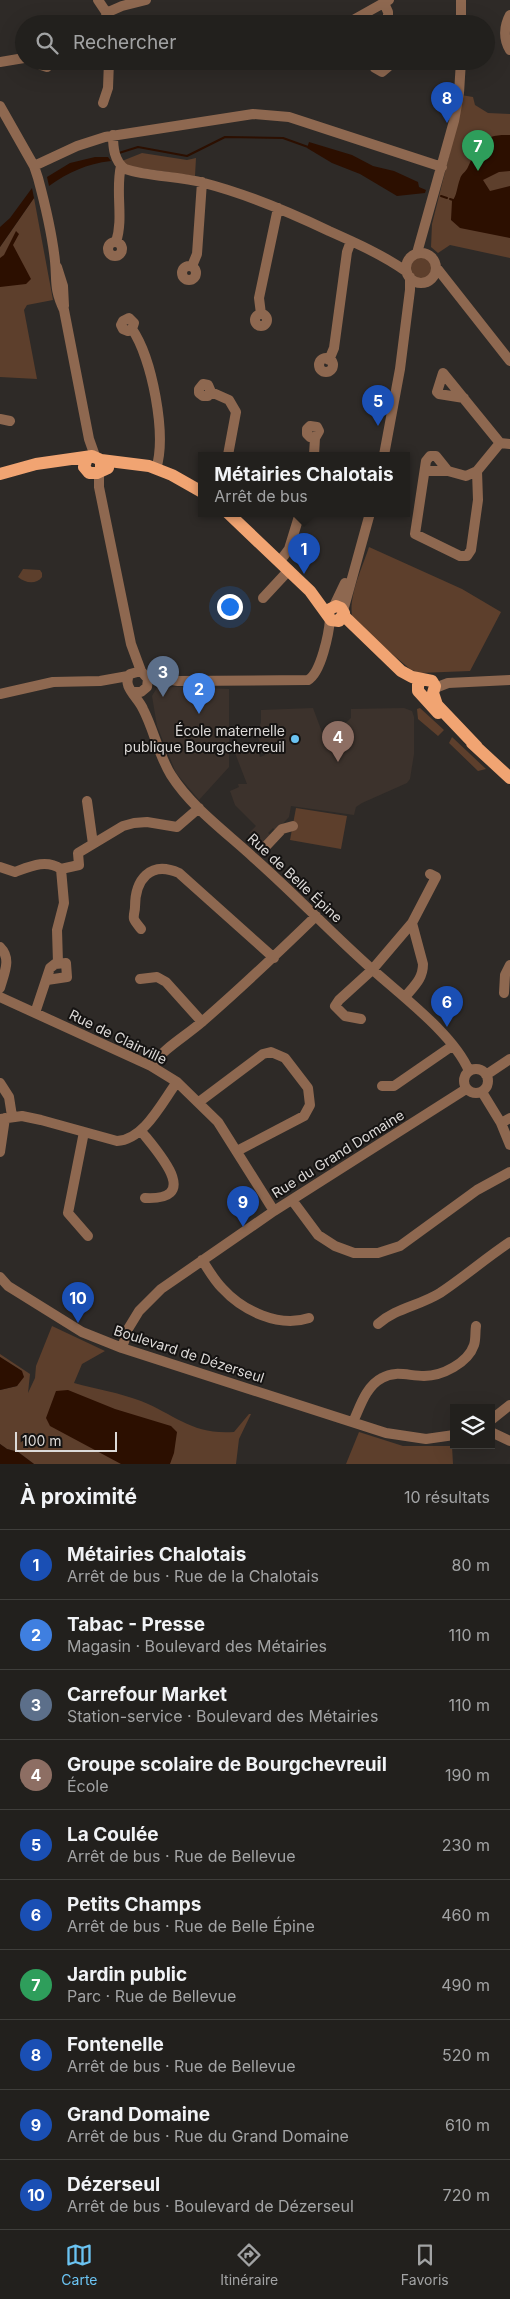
<!DOCTYPE html>
<html lang="fr">
<head>
<meta charset="utf-8">
<style>
	body { margin:0; font-family:Inter,sans-serif; background:#2a2826; color:#f1f3f6 }
	.controls { position:absolute; right:15px; bottom:15px; display:grid; overflow:hidden; border-radius:0px; box-shadow:0 5px 20px #0002 }
	.controls button { width:45px; height:45px; display:grid; place-items:center; padding:0; border:0; border-bottom:1px solid #3f3e3b; background:#22201d; color:#f1f3f6; font:25px sans-serif }
	.scale { position:absolute; left:15px; bottom:12px; width:102px; box-sizing:border-box; padding-left:5px; border:2px solid #dddad8; border-top:0; font-size:14px; line-height:18px; white-space:nowrap; color:#dddad8; -webkit-text-stroke:4px #151312; paint-order:stroke }
	.you { position:absolute; left:229px; top:606px; width:18px; height:18px; margin:-12px; border:4px solid #fff; border-radius:50%; background:#1a73e8; box-shadow:0 0 0 8px #1a73e833 }
	.badge { display:grid; place-items:center; width:32px; height:32px; border-radius:50%; background:#6bc3f2; color:#fff; font-size:16px; font-weight:700 }
	.pin { position:absolute; translate:-50% -41px; filter:drop-shadow(0 1px 2px #0008) }
	.pin::after { content:''; position:absolute; top:26px; width:18px; height:15px; background:inherit; clip-path:polygon(0 0,100% 0,50% 100%) }
	.popup { position:absolute; left:198px; top:452px; width:212px; height:65px; box-sizing:border-box; display:grid; place-content:center; border-radius:0px; background:#22201d; filter:drop-shadow(0 1px 4px #0005); font-size:16px; white-space:nowrap; color:#a2a3a4 }
	.popup b { font-size:19px; color:#f1f3f6 }
	.popup::after { content:''; position:absolute; left:50%; top:100%; margin-left:-10px; border:10px solid transparent; border-top-color:#22201d }
	.list { margin:0; padding:0; list-style:none }
	h2 { display:flex; justify-content:space-between; align-items:center; height:65px; margin:0; padding:0 20px; font-size:21px }
	h2 small { font-size:16px; font-weight:400; color:#a2a3a4 }
	.list li { display:grid; grid-template-columns:32px 1fr auto; gap:15px; align-items:center; box-sizing:border-box; height:70px; padding:0 20px; border-top:1px solid #3f3e3b }
	.list b { display:block; font-size:19px; white-space:nowrap }
	.list p { margin:0; font-size:16px; white-space:nowrap; color:#a2a3a4 }
	.list em { font-size:16px; font-style:normal; color:#a2a3a4 }
	.icon { flex:none; width:28px; height:28px; fill:none; stroke:currentColor; stroke-width:2; stroke-linecap:round; stroke-linejoin:round }
	.map { position:relative; flex:none; width:510px; height:1464px; overflow:hidden }
	.search { position:absolute; background:#22201d; box-shadow:0 5px 20px #0002; left:15px; right:15px; top:15px; height:55px; display:flex; align-items:center; gap:12px; box-sizing:border-box; padding:0 18px; border-radius:28px; color:#a2a3a4; font-size:19px }
	.sheet { height:765px; background:#22201d }
	nav { display:flex; justify-content:space-around; align-items:center; box-sizing:border-box; height:70px; border-top:1px solid #3f3e3b; background:#22201d; font-size:14px; color:#a2a3a4 }
	nav a { display:grid; justify-items:center; gap:2px }
	nav .on { color:#6bc3f2 }
	.map>svg:first-child { display:block }
	.built { fill:#3c322c }
	.green { fill:#5d3f2c }
	.water { fill:#2c0f00 }
	.lines { fill:none; stroke-linecap:round; stroke-linejoin:round }
	.stream { stroke:#2c0f00; stroke-width:2 }
	.minor { stroke:#8e6850; stroke-width:10 }
	.major { stroke:#f1a472; stroke-width:12 }
	.poi-dot { fill:#6bc3f2; stroke:#151312; stroke-width:2 }
	.labels { text-anchor:middle; stroke-width:4; stroke-linejoin:round; paint-order:stroke }
	.poi-label { font-size:14px; fill:#dddad8; stroke:#151312; text-anchor:end }
	.street-label { font-size:14px; fill:#dddad8; stroke:#151312 }
</style>
</head>
<body>
<div class="map">
<svg width="510" height="1464" viewBox="0 0 510 1464">
	<rect width="100%" height="100%" fill="#2e2a27"/>
	<path class="built" d="M158 686 229 689V767L199 800 176 773 157 726 152 696Z
		M313 708 322 732 347 722 351 718V709L404 708 412 711 414 717V754L410 779 407 783 362 803 356 807 354 815 291 806 289 817 276 831 273 828 268 833 271 835 263 845 249 833 256 826 235 805 230 791 239 787 238 784H247L235 753 256 745 260 757 265 755 257 735 261 722V710Z"/>
	<path class="green" d="M461 95 473 97 475 105 488 113 510 114V258L450 245 438 253 431 247 432 224 449 156Z
		M142 153 187 160 196 158 195 176 133 167 127 165 122 161Z
		M34 198 53 300 27 305 24 310 37 379 0 377V247Z
		M411 268a11 11 0 1 1 22 0a11 11 0 1 1-22 0Z
		M369 547 462 589 501 612 470 671 419 673 410 669 354 622C345 603 363 566 369 547Z
		M23 569 40 570 42 573V577C36 585 25 583 18 577Z
		M420 708 444 730 438 736 418 719 417 709Z
		M452 737 486 769 478 771 449 743Z
		M296 808 347 816 341 849 290 840Z
		M52 1326 105 1351 82 1364 74 1383C96 1389 120 1393 141 1401 176 1415 192 1435 234 1432L249 1414H251L239 1439 236 1464H34L18 1452 7 1449 0 1444V1390L17 1386 22 1371 0 1357V1354L30 1374 28 1393 35 1378 36 1366Z
		M359 1432 403 1446H452L453 1464H346Z"/>
	<path class="water" d="M510 135V171L499 172 483 180 490 191 510 186V238L460 228 451 220 452 201C457 196 457 186 460 179 461 174 466 172 468 167 479 144 481 134 510 135Z
		M309 142 352 155 373 166 394 171 418 182 419 187 426 190 425 193 397 196 360 174 332 163 307 148Z
		M95 157H108L111 161C86 164 69 172 49 186L47 177 70 163Z
		M32 188 34 198 0 247V227L10 218Z
		M16 231 19 234 13 245 31 279 26 284 0 287V258L4 255Z
		M0 1357 22 1371 24 1377 17 1386 0 1390Z
		M68 1390 115 1409 171 1426 177 1432 174 1453 170 1464H121L50 1426 46 1418 56 1391Z
		M0 1444 7 1449 18 1452 34 1464H0Z"/>
	<g class="lines">
		<path class="stream" d="M119 153 138 147 187 156 225 137 283 138 308 147
			M441 196 447 198
			M450 199 453 200"/>
		<path class="minor" d="M98 0 114 24
			M384 3 388 12V24
			M106 13 122 6 146 0
			M510 15C504 26 503 39 510 50
			M346 24 389 0
			M461 24V0
			M39 61 41 65 47 67 53 61
			M375 61V68L382 72 388 67 387 61
			M0 62 24 58
			M103 103 108 88 109 61
			M0 106 34 166 38 178C45 204 52 233 55 261 57 282 54 289 64 310L89 439 95 456
			M113 135C113 147 114 161 125 169 150 177 179 176 204 183 247 194 289 212 329 231 356 243 383 255 407 272
			M34 166 77 146 105 137 253 114 289 117 442 167
			M108 249a7 7 0 1 1 14 0a7 7 0 1 1-14 0Z
			M116 242C124 218 115 191 121 166
			M417 253 454 121 459 93 461 61
			M406 268a15 15 0 1 1 30 0a15 15 0 1 1-30 0Z
			M182 273a7 7 0 1 1 14 0a7 7 0 1 1-14 0Z
			M192 266 197 254 202 182
			M57 267 63 286 64 306
			M436 267 510 361
			M255 320a6 6 0 1 1 12 0a6 6 0 1 1-12 0Z
			M261 314 259 298 278 208
			M132 329 128 331 123 329 121 325 123 321 129 318 134 323 132 329C152 358 167 435 156 469
			M319 365a7 7 0 1 1 14 0a7 7 0 1 1-14 0Z
			M329 360 334 348 347 252 351 241
			M211 392 208 396H203L199 393V389L203 384 208 385 211 392 229 400 236 412 228 455
			M464 398 439 394 437 392 443 373 500 443
			M0 419 10 421
			M314 455 315 438 319 431 317 427 310 426 307 429V434L310 437 315 438
			M384 455 400 369 410 290V277
			M425 471H448L466 476 477 471
			M448 471 436 456H430L426 461 415 534 460 556H467L471 550 478 500 477 471 500 443 510 444
			M99 472V487L131 644 141 671
			M280 561 289 549 300 513
			M263 598 289 570
			M334 606 345 583
			M343 611 370 513
			M147 676 178 681 308 680C321 673 329 633 330 619
			M435 688 448 683 510 680
			M133 692H141L147 687 148 679 141 671 130 674C121 686 138 697 143 709 154 730 158 754 171 775 192 808 226 832 254 858 295 894 332 934 373 970 402 996 454 1035 469 1071
			M0 694 53 682 100 681 128 676
			M87 801 93 844
			M267 845 282 829 293 826
			M0 867 15 872C31 866 46 859 61 869L64 903 57 930 58 963
			M61 869 79 865 78 853 123 826 134 823 147 822 177 827 199 808
			M141 929C139 926 135 922 134 919 133 916 135 911 135 907 135 880 150 860 179 873L274 958
			M0 947C12 959 4 973 0 988
			M140 979 157 977 166 982 202 1022
			M504 993 505 975 510 965
			M0 997 151 1066 177 1082 218 1122 274 1211
			M405 997C414 986 423 979 423 964L412 923 436 877 430 874
			M35 1013 50 968 55 964 66 963 67 977 47 980
			M361 1019 345 1016 335 1006 339 1000 372 970 412 923
			M151 1066C164 1048 186 1036 203 1021 242 987 279 952 316 916
			M464 1081a12 12 0 1 1 24 0a12 12 0 1 1-24 0Z
			M486 1075 510 1059
			M0 1083 9 1097 12 1116
			M382 1086H394L452 1046
			M482 1092 501 1123 510 1145
			M199 1102 263 1054 271 1052 285 1058 308 1088 310 1105 304 1116 237 1151
			M0 1119 22 1116 41 1120 117 1141C144 1140 162 1102 177 1082
			M501 1123 510 1118
			M141 1131C156 1150 204 1201 145 1198
			M84 1132 68 1213 88 1236
			M0 1152 5 1118
			M292 1200 318 1235 335 1246 354 1253H378L400 1246 477 1190 510 1172
			M202 1260C208 1269 214 1280 222 1288 243 1311 279 1328 309 1318
			M0 1277 8 1286 82 1332 122 1348 386 1433 426 1439 454 1435
			M378 1324C396 1308 419 1306 440 1293 464 1277 486 1258 510 1242
			M122 1348 128 1329 139 1311 161 1289 274 1211 466 1089
			M491 1420 510 1405
			M353 1422C360 1407 366 1386 382 1378 395 1370 409 1376 424 1376 442 1376 468 1363 474 1345 476 1339 475 1332 476 1326
			M491 1432 510 1441"/>
		<path class="major" d="M87 458 84 467 89 473H97L108 468
			M101 460 149 466 172 475 202 492
			M0 474 36 464 92 456 101 460V470
			M228 513 310 591 331 620 339 621 344 613 341 608 336 606 330 609 328 613
			M343 615 401 671 412 677 432 681 435 686 433 693 437 705 477 747
			M423 679 418 684V691L438 713
			M472 743 510 778"/>
	</g>
	<circle class="poi-dot" cx="295" cy="739" r="5"/>
	<g class="labels">
		<g class="poi-label">
			<text x="285" y="736">École maternelle<tspan x="285" dy="16">publique Bourgchevreuil</tspan></text>
		</g>
		<g class="street-label">
			<text transform="translate(295 878) rotate(43)" y="5">Rue de Belle Épine</text>
			<text transform="translate(118 1037) rotate(26)" y="5">Rue de Clairville</text>
			<text transform="translate(338 1154) rotate(-32)" y="5">Rue du Grand Domaine</text>
			<text transform="translate(189 1354) rotate(18)" y="5">Boulevard de Dézerseul</text>
		</g>
	</g>
</svg>
<div class="controls">
<button><svg class="icon" aria-label="layers" viewBox="0 0 24 24"><path d="M12 4l9 5-9 5-9-5zM3 14l9 5 9-5"/></svg></button>
</div>
<div class="scale">100 m</div>
<div class="you"></div>
<div class="pin badge" style="left:304px;top:574px;background:#1a4fb4">1</div>
<div class="popup"><b>Métairies Chalotais</b>Arrêt de bus</div>
<div class="pin badge" style="left:199px;top:714px;background:#3f7fe0">2</div>
<div class="pin badge" style="left:163px;top:697px;background:#5c6f8a">3</div>
<div class="pin badge" style="left:338px;top:762px;background:#8d6e63">4</div>
<div class="pin badge" style="left:378px;top:426px;background:#1a4fb4">5</div>
<div class="pin badge" style="left:447px;top:1027px;background:#1a4fb4">6</div>
<div class="pin badge" style="left:478px;top:171px;background:#2e9e5b">7</div>
<div class="pin badge" style="left:447px;top:123px;background:#1a4fb4">8</div>
<div class="pin badge" style="left:243px;top:1227px;background:#1a4fb4">9</div>
<div class="pin badge" style="left:78px;top:1323px;background:#1a4fb4">10</div>
<div class="search"><svg class="icon" aria-label="search" viewBox="0 0 24 24"><circle cx="10" cy="10" r="6"/><path d="M15 15l6 6"/></svg>Rechercher</div>
</div>
<section class="sheet">
<h2>À proximité<small>10 résultats</small></h2>
<ul class="list">
<li><span class="badge" style="background:#1a4fb4">1</span><div><b>Métairies Chalotais</b><p>Arrêt de bus · Rue de la Chalotais</p></div><em>80 m</em></li>
<li><span class="badge" style="background:#3f7fe0">2</span><div><b>Tabac - Presse</b><p>Magasin · Boulevard des Métairies</p></div><em>110 m</em></li>
<li><span class="badge" style="background:#5c6f8a">3</span><div><b>Carrefour Market</b><p>Station-service · Boulevard des Métairies</p></div><em>110 m</em></li>
<li><span class="badge" style="background:#8d6e63">4</span><div><b>Groupe scolaire de Bourgchevreuil</b><p>École</p></div><em>190 m</em></li>
<li><span class="badge" style="background:#1a4fb4">5</span><div><b>La Coulée</b><p>Arrêt de bus · Rue de Bellevue</p></div><em>230 m</em></li>
<li><span class="badge" style="background:#1a4fb4">6</span><div><b>Petits Champs</b><p>Arrêt de bus · Rue de Belle Épine</p></div><em>460 m</em></li>
<li><span class="badge" style="background:#2e9e5b">7</span><div><b>Jardin public</b><p>Parc · Rue de Bellevue</p></div><em>490 m</em></li>
<li><span class="badge" style="background:#1a4fb4">8</span><div><b>Fontenelle</b><p>Arrêt de bus · Rue de Bellevue</p></div><em>520 m</em></li>
<li><span class="badge" style="background:#1a4fb4">9</span><div><b>Grand Domaine</b><p>Arrêt de bus · Rue du Grand Domaine</p></div><em>610 m</em></li>
<li><span class="badge" style="background:#1a4fb4">10</span><div><b>Dézerseul</b><p>Arrêt de bus · Boulevard de Dézerseul</p></div><em>720 m</em></li>
</ul>
</section>
<nav>
<a class="on"><svg class="icon" aria-label="map" viewBox="0 0 24 24"><path d="M3 6l6-2 6 2 6-2v14l-6 2-6-2-6 2zM9 4v14M15 6v14"/></svg>Carte</a>
<a><svg class="icon" aria-label="directions" viewBox="0 0 24 24"><path d="M12 3l9 9-9 9-9-9zM9 14v-3h6M13 9l2 2-2 2"/></svg>Itinéraire</a>
<a><svg class="icon" aria-label="saved" viewBox="0 0 24 24"><path d="M7 4h10v16l-5-4-5 4z"/></svg>Favoris</a>
</nav>
</body>
</html>
